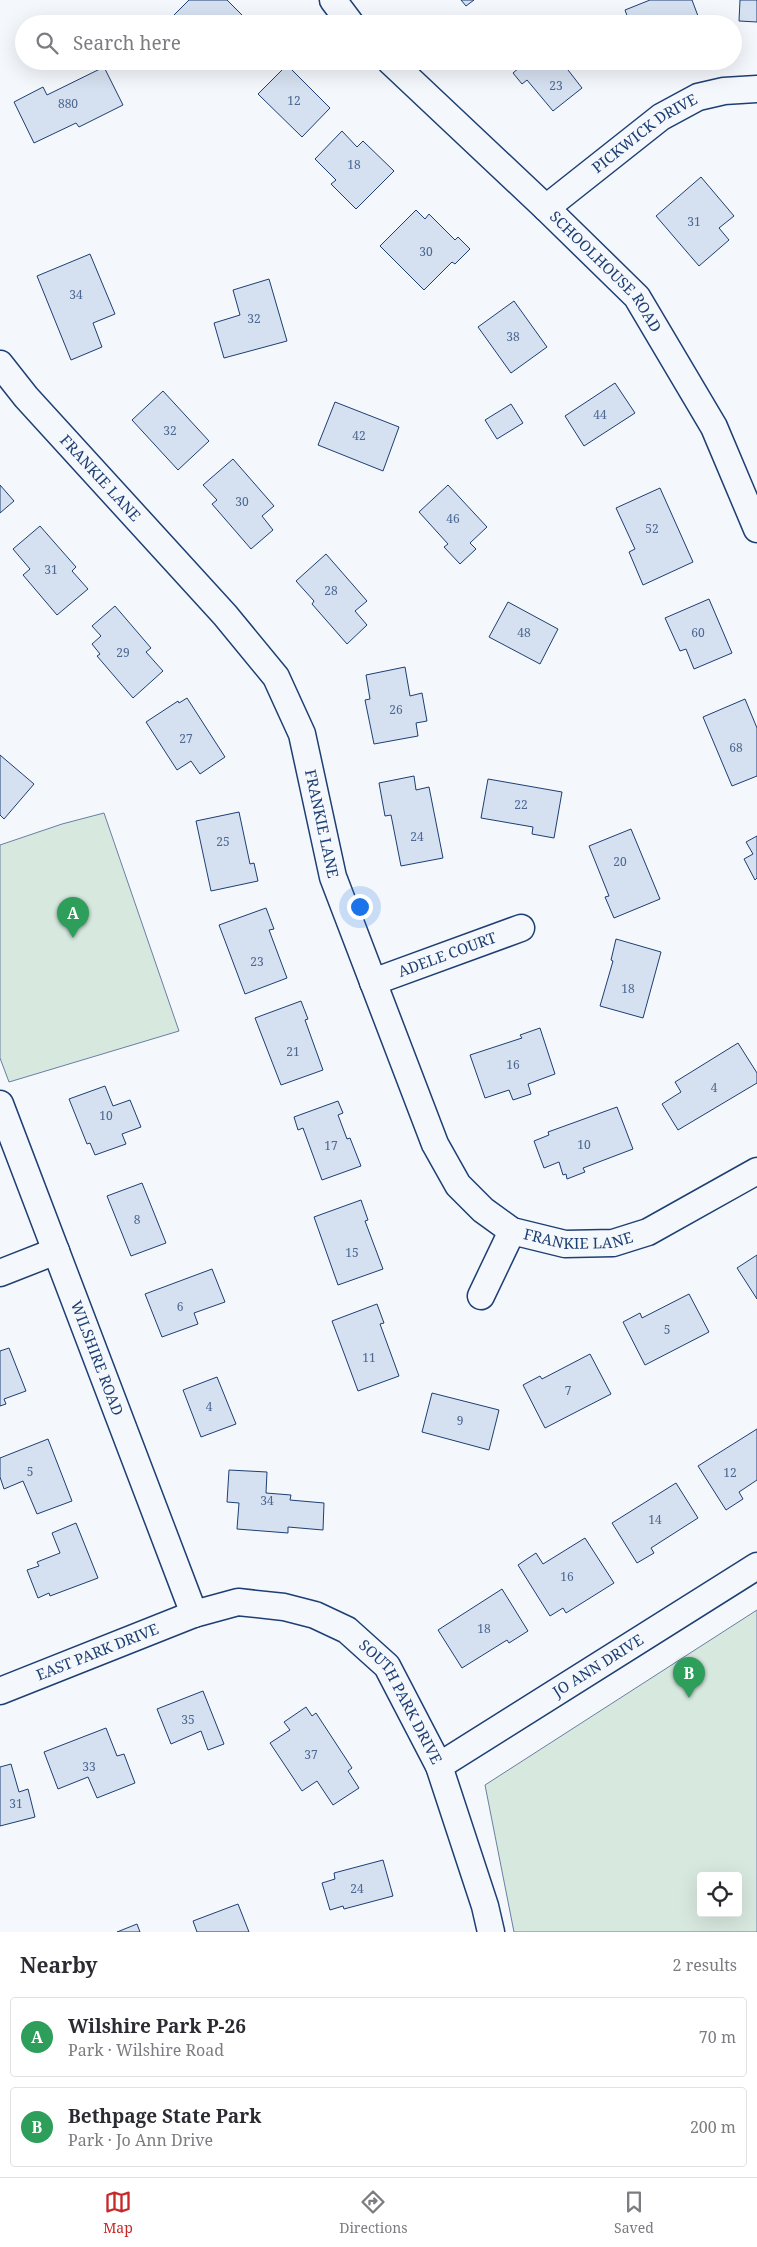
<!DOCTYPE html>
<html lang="en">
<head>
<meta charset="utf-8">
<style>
	body { margin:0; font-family:"Noto Serif",serif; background:#f7f7f7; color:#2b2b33 }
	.controls { position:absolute; right:15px; bottom:15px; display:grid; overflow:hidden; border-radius:5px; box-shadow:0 5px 20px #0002 }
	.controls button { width:45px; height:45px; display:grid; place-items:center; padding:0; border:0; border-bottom:1px solid #e1e1e2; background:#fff; color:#2b2b33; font:25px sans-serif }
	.you { position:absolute; left:359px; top:906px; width:18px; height:18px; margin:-12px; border:4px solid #fff; border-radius:50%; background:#1a73e8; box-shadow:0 0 0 8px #1a73e833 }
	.badge { display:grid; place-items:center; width:32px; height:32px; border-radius:50%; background:#c62828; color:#fff; font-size:16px; font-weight:700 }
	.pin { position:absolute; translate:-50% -41px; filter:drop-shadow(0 1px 2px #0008) }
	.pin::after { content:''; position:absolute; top:26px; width:18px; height:15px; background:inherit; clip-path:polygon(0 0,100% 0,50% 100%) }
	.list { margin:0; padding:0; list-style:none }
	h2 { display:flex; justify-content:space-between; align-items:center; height:65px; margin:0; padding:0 20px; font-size:21px }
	h2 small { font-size:16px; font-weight:400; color:#7c7c81 }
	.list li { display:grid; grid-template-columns:32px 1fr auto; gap:15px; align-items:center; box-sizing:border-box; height:80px; margin:0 10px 10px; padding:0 10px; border:1px solid #e1e1e2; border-radius:5px }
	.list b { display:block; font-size:19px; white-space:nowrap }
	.list p { margin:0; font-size:16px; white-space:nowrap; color:#7c7c81 }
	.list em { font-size:16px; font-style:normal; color:#7c7c81 }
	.icon { flex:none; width:28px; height:28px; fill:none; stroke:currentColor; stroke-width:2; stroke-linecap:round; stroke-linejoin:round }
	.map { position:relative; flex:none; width:757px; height:1932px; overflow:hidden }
	.search { position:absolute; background:#fff; box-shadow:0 5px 20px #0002; left:15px; right:15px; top:15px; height:55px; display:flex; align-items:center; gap:12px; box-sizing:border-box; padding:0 18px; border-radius:28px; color:#7c7c81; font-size:19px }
	.sheet { height:245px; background:#fff }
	nav { display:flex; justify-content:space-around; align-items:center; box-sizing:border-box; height:70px; border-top:1px solid #e1e1e2; background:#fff; font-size:14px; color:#7c7c81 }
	nav a { display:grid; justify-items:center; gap:2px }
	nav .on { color:#c62828 }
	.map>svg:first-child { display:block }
	.green { fill:#d7e8df; stroke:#687fa3; fill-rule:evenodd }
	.building { fill:#d5e0f0; stroke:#1d3f73 }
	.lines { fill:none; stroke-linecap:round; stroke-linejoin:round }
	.minor-casing { stroke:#1d3f73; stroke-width:29 }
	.minor { stroke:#f4f7fb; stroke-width:26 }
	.labels { text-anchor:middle; stroke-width:4; stroke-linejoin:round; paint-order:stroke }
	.number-label { font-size:12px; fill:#4b6792 }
	.street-label { font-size:15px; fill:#1d3f73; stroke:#f4f7fb }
</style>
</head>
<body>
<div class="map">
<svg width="757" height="1932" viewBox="0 0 757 1932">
	<rect width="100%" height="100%" fill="#f4f7fb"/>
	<path class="green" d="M104 813 179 1031 9 1082 0 1058V845L62 824Z
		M757 1610V1932H514L485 1785ZM701 1876H738V1913H701Z"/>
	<path class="building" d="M189 0H227L251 24H183L174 15Z
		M461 0H474L466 6Z
		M650 0H692L701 24H630L625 10Z
		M740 0H757V22L739 21Z
		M527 61H561L582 88 553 111 527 80 522 84 513 73Z
		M287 65 330 108 302 137 258 94Z
		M104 67 123 105 79 127 76 123 34 143 14 102 43 87 47 95Z
		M342 131 357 147 363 141 394 171 356 209 331 184 336 180 315 159Z
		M701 177 734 216 719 228 729 240 699 266 656 216Z
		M416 210 425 219 429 214 455 240 458 237 470 249 455 264 452 262 424 290 380 246Z
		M90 254 115 314 93 323 102 347 71 360 37 276Z
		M269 279 287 341 224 358 214 323 240 315 233 290Z
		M514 301 547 347 511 373 478 327Z
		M615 383 635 413 584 446 565 416Z
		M163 391 209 441 178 470 132 420Z
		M335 402 399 427 383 471 318 445Z
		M511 404 523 423 497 439 485 420Z
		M233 459 274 506 262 516 273 530 251 549 212 504 217 500 203 485Z
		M0 485 14 501 0 513Z
		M448 485 487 527 470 543 476 549 460 564 444 547 448 544 419 512Z
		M660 488 693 562 643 585 629 552 635 549 616 508Z
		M40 526 76 567 72 571 88 589 57 615 23 575 30 569 13 549Z
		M326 554 367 601 355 611 367 625 347 644 312 604 314 601 296 581Z
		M709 599 732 653 694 669 686 649 680 651 665 618Z
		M508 602 558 629 540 664 489 637Z
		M115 606 151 648 146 652 163 671 133 698 97 656 100 654 92 644 101 636 92 626Z
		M405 667 410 696 422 693 427 721 416 723 418 736 374 744 365 700 370 699 366 675Z
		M187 698 225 757 200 774 191 761 177 770 146 722 178 701 179 703Z
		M745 699 757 728V776L732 786 703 717Z
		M0 755 34 784 4 819 0 815Z
		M414 776 416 790 429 787 443 858 401 866 391 815 385 816 379 783Z
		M488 779 562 792 554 838 532 834 533 827 481 818Z
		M239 812 250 864 254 863 258 881 211 891 196 821Z
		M631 829 660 899 614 918 605 897 609 896 589 846Z
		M757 836V878L755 880 744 859 753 854 746 842Z
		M266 908 274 929 269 930 287 978 245 994 219 925Z
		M616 939 661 952 643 1018 600 1006 613 961 611 960Z
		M301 1001 308 1019 305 1020 323 1070 281 1085 255 1018Z
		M540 1028 555 1074 528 1084 531 1094 513 1100 509 1090 485 1098 470 1055 522 1038 520 1035Z
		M738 1043 757 1073V1083L678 1130 662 1104 681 1092 675 1082Z
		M105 1086 113 1106 130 1100 141 1127 122 1134 126 1144 95 1155 90 1143 87 1144 69 1099Z
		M338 1101 343 1113 338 1115 347 1139 350 1138 361 1166 322 1180 303 1128 298 1130 294 1117Z
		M617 1107 633 1149 583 1168 585 1172 567 1179 566 1174 563 1175 559 1162 544 1168 534 1141 549 1135 548 1132Z
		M142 1183 166 1243 131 1256 107 1196Z
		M361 1200 368 1220 365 1221 383 1269 338 1285 314 1217Z
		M757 1255V1299L737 1268Z
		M212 1269 225 1302 194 1313 198 1324 162 1337 145 1294Z
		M689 1294 709 1332 645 1365 623 1322 640 1313 642 1318Z
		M377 1304 384 1323 380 1324 399 1376 358 1391 332 1321Z
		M9 1348 26 1391 4 1399 6 1404 0 1406V1351Z
		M590 1354 611 1394 545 1428 523 1385 540 1376 542 1379Z
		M217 1377 236 1424 201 1437 183 1390Z
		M432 1393 499 1410 489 1450 422 1432Z
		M757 1429V1480L739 1492 743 1499 726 1510 698 1466Z
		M48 1439 72 1501 37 1514 23 1481 4 1489 0 1477V1458Z
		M229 1470 267 1472 266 1493 291 1495 290 1500 324 1503 323 1530 288 1527V1533L237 1529 239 1503 227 1502Z
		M676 1483 698 1518 651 1548 654 1553 637 1563 612 1523Z
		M76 1523 98 1578 50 1596 49 1593 38 1598 27 1570 39 1566 37 1562 60 1553 52 1533Z
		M585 1538 614 1583 566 1613 563 1608 550 1616 518 1565 536 1553 543 1564Z
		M502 1589 528 1631 509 1643 507 1640 462 1668 438 1630Z
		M203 1691 224 1744 208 1750 201 1731 171 1744 157 1709Z
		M306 1707 312 1716 316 1713 352 1768 348 1771 359 1788 333 1805 317 1781 302 1791 270 1743 290 1730 284 1722Z
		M106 1728 117 1756 124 1754 135 1783 97 1798 88 1777 58 1789 44 1752Z
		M11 1764 19 1792 28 1789 35 1817 0 1826V1767Z
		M383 1860 393 1896 344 1909 343 1906 330 1910 322 1883 335 1879 334 1873Z
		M238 1904 249 1932H197L193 1921Z
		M137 1924 140 1932H117Z"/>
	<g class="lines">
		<g class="minor-casing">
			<g id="minor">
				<path d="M333 0 351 24"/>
				<path id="s1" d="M390 61 546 208 637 297 714 427 757 529"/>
				<path id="s2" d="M546 208 661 117 698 97 724 91 757 89"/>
				<path id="s3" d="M0 364 26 397 225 615 276 677 302 734 333 877 435 1144 458 1185 483 1210 512 1231 565 1244 613 1243 648 1232 757 1171"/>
				<path id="s4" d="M373 982 521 928"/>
				<path id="s5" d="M0 1104 194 1614"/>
				<path d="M0 1273 56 1251"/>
				<path d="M481 1296 512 1231"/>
				<path id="s6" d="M0 1691 194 1614 238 1602 284 1607 315 1615 347 1630 387 1666 439 1766 485 1906 491 1932"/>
				<path id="s7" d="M439 1766 757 1566"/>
			</g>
		</g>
		<use href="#minor" class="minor"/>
	</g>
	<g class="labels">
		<g class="number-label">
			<text x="556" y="90">23</text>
			<text x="294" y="105">12</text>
			<text x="68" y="108">880</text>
			<text x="354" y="169">18</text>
			<text x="694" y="226">31</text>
			<text x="426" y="256">30</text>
			<text x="76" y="299">34</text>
			<text x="254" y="323">32</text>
			<text x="513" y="341">38</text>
			<text x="600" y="419">44</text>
			<text x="170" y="435">32</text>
			<text x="359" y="440">42</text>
			<text x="242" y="506">30</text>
			<text x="453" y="523">46</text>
			<text x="652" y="533">52</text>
			<text x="51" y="574">31</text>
			<text x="331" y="595">28</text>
			<text x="524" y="637">48</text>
			<text x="698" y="637">60</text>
			<text x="123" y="657">29</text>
			<text x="396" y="714">26</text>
			<text x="186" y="743">27</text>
			<text x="736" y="752">68</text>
			<text x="521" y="809">22</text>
			<text x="417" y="841">24</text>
			<text x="223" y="846">25</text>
			<text x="620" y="866">20</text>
			<text x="257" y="966">23</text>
			<text x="628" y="993">18</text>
			<text x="293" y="1056">21</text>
			<text x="513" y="1069">16</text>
			<text x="714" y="1092">4</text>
			<text x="106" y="1120">10</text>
			<text x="584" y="1149">10</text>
			<text x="331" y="1150">17</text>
			<text x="137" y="1224">8</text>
			<text x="352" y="1257">15</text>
			<text x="180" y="1311">6</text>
			<text x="667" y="1334">5</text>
			<text x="369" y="1362">11</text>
			<text x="568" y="1395">7</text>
			<text x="209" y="1411">4</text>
			<text x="460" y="1425">9</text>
			<text x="30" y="1476">5</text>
			<text x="730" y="1477">12</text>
			<text x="267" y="1505">34</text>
			<text x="655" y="1524">14</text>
			<text x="567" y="1581">16</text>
			<text x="484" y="1633">18</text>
			<text x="188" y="1724">35</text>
			<text x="311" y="1759">37</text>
			<text x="89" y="1771">33</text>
			<text x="16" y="1808">31</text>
			<text x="357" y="1893">24</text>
		</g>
		<g class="street-label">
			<text dy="5" stroke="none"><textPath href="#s2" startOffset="124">PICKWICK DRIVE</textPath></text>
			<text dy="5" stroke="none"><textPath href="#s1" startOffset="302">SCHOOLHOUSE ROAD</textPath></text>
			<text dy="5" stroke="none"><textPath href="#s3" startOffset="152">FRANKIE LANE</textPath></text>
			<text dy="5" stroke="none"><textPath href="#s3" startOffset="572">FRANKIE LANE</textPath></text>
			<text dy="5" stroke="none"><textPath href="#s4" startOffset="79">ADELE COURT</textPath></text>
			<text dy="5" stroke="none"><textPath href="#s3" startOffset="1098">FRANKIE LANE</textPath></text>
			<text dy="5" stroke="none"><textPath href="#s5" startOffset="272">WILSHIRE ROAD</textPath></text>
			<text dy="5" stroke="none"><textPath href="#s6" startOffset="105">EAST PARK DRIVE</textPath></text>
			<text dy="5" stroke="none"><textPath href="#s7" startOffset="188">JO ANN DRIVE</textPath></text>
			<text dy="5" stroke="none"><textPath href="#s6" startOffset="459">SOUTH PARK DRIVE</textPath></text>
		</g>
	</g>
</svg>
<div class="controls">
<button><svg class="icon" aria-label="locate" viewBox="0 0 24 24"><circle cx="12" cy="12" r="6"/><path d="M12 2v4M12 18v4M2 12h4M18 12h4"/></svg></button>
</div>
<div class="you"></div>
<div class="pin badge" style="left:73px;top:938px;background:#2e9e5b">A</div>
<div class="pin badge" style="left:689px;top:1698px;background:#2e9e5b">B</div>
<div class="search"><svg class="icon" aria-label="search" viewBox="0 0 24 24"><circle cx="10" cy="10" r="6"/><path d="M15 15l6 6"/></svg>Search here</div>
</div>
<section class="sheet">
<h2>Nearby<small>2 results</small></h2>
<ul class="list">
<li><span class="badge" style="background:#2e9e5b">A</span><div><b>Wilshire Park P-26</b><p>Park · Wilshire Road</p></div><em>70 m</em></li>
<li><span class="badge" style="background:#2e9e5b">B</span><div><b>Bethpage State Park</b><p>Park · Jo Ann Drive</p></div><em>200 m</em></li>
</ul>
</section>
<nav>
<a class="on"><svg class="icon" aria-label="map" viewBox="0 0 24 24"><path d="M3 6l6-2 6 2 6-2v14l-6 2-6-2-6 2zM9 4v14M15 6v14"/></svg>Map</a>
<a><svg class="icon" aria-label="directions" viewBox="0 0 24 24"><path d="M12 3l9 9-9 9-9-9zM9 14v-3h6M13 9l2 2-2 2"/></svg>Directions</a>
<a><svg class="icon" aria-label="saved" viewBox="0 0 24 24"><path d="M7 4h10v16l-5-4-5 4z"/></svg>Saved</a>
</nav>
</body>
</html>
